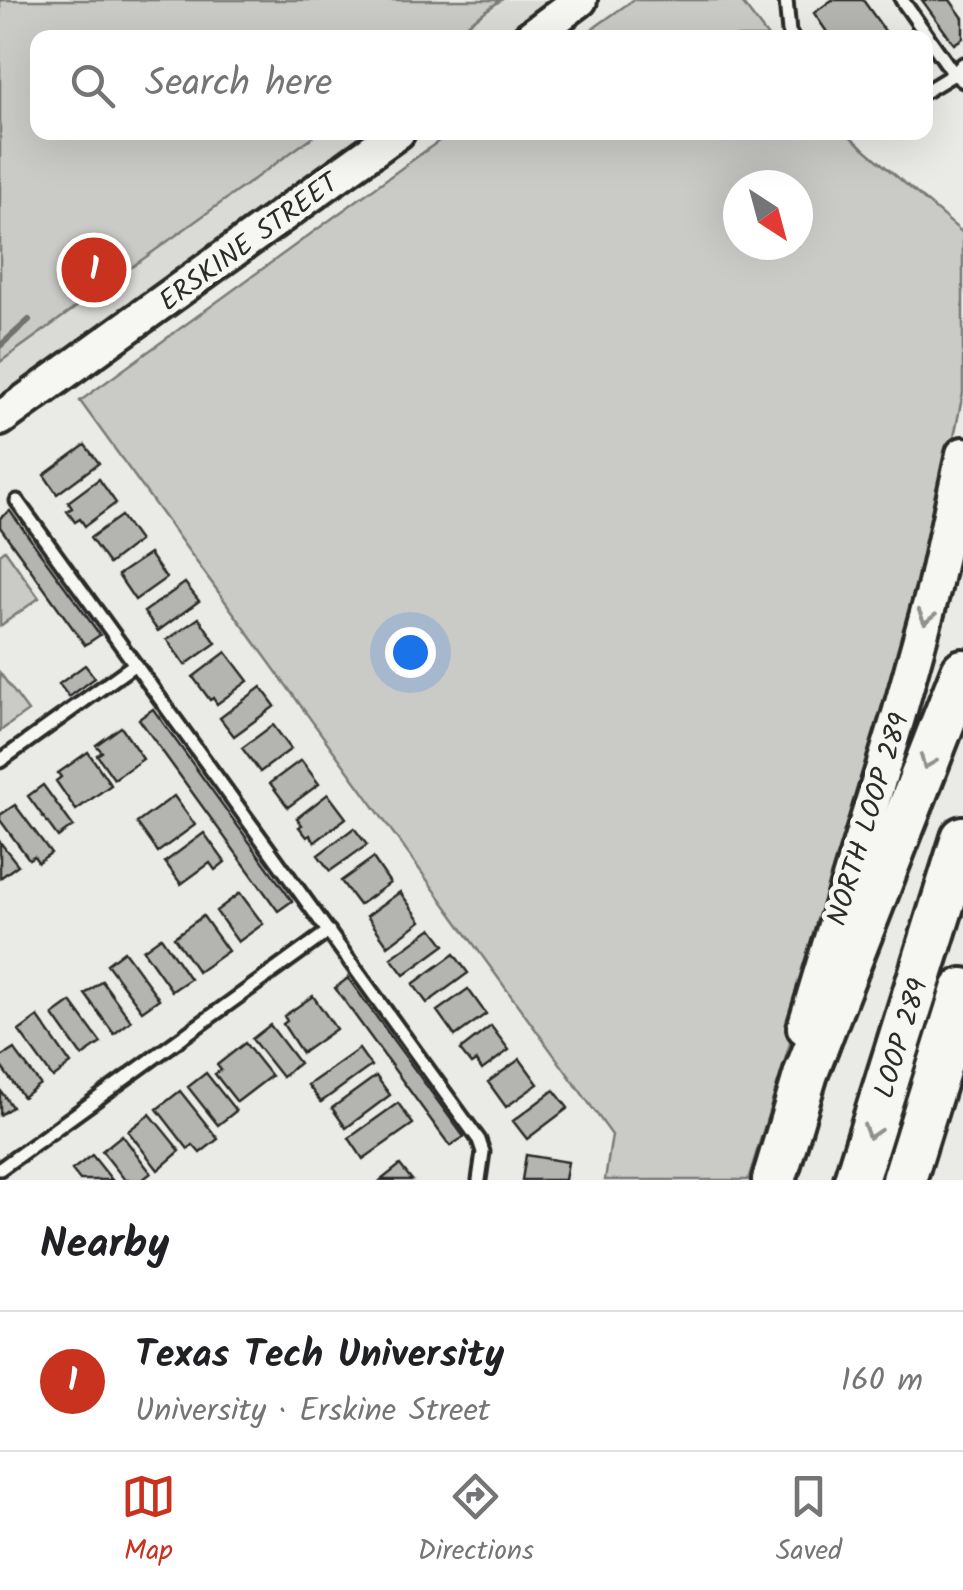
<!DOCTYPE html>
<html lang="en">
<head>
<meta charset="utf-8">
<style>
	body { margin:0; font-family:Kalam,sans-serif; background:#f6f6f6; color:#202124 }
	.compass { position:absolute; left:723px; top:170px; width:90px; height:90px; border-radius:50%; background:#fff; box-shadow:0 10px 40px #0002; rotate:144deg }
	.you { position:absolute; left:410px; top:652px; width:35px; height:35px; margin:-25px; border:8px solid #fff; border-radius:50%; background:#1a73e8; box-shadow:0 0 0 15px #1a73e833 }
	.badge { display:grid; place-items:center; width:65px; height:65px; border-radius:50%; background:#c8321e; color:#fff; font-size:32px; font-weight:700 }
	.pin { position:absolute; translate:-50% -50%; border:5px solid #fff; box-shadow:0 2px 10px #0006 }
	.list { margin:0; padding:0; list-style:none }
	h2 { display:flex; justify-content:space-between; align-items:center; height:130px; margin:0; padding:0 40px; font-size:42px }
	h2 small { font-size:32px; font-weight:400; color:#757577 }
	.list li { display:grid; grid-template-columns:65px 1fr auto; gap:30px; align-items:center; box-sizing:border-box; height:140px; padding:0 40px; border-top:2px solid #e0e0e0 }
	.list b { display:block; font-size:38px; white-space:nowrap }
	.list p { margin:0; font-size:32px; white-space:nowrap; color:#757577 }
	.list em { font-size:32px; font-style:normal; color:#757577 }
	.icon { flex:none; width:55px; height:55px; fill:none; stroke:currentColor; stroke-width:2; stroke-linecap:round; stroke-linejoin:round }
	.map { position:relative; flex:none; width:963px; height:1180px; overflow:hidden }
	.search { position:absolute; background:#fff; box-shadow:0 10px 40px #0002; left:30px; right:30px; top:30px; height:110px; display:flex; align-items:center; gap:25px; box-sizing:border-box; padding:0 35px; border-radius:20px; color:#757577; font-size:38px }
	.sheet { height:270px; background:#fff }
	nav { display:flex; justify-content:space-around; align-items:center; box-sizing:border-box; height:140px; border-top:2px solid #e0e0e0; background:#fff; font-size:28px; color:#757577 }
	nav a { display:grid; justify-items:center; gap:5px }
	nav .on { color:#c8321e }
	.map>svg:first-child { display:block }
	.built { fill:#dadad6 }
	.green { fill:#cacac7; stroke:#7a7a79; stroke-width:2.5; fill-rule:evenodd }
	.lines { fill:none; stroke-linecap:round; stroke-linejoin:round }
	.stream { stroke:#727270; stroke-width:6 }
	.building { fill:#b4b4b1; stroke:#2b2b2b; stroke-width:2.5 }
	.service-casing { stroke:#2b2b2b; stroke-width:19 }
	.secondary-casing { stroke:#2b2b2b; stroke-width:40 }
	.motorway-casing { stroke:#2b2b2b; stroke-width:50 }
	.service { stroke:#f6f6f2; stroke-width:11 }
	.secondary { stroke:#f6f6f2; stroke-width:32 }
	.motorway { stroke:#f6f6f2; stroke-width:42 }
	.oneway { stroke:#90908e }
	.labels { text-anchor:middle; stroke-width:10; stroke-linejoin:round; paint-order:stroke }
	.street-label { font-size:28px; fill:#2b2b2b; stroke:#f6f6f2 }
</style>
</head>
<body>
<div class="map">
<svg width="963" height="1180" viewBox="0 0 963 1180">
	<rect width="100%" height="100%" fill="#eaeae6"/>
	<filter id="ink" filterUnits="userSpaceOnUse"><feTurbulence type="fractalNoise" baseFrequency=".01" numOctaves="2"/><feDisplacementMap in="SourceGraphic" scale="20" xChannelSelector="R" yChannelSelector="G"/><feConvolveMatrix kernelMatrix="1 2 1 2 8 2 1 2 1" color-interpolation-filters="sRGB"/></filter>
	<g filter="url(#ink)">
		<path class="built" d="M0 0H558L507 37 38 38V132L377 133 0 407Z"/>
		<path class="green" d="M0 0H501L449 37 38 38V132L318 133 0 362Z
			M633 0H740L768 37H581Z
			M450 133H846L963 233V393L926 574 828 920 748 1180H605L612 1135 80 401ZM738 185H798V245H738Z
			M5 550 39 598 0 626V554Z
			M0 673 28 711 0 731Z"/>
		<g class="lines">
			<path class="stream" d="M0 346 29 320"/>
		</g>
		<path class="building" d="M832 0H863L890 38H831L814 13Z
			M922 0H950L963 18V38L954 44Z
			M85 445 99 463 57 494 44 475Z
			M99 479 116 503 85 526 80 519 75 522 67 511 72 508 68 502Z
			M10 511 100 635 85 645 0 527V518Z
			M121 516 139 541 109 564 90 538Z
			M149 554 166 578 135 600 118 575Z
			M185 583 199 601 158 631 144 612Z
			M199 618 216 643 185 665 167 640Z
			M226 652 248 681 217 704 213 698 210 700 193 677Z
			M85 665 95 678 69 697 59 684Z
			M261 687 275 706 234 736 220 718Z
			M153 709 292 901 278 911 139 719Z
			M273 725 291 749 260 772 242 748Z
			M121 727 143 759 114 779 97 755 102 752 96 745Z
			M88 752 111 785 76 810 56 781 61 777 58 773Z
			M301 760 319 784 288 807 270 783Z
			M43 785 73 826 58 837 28 796Z
			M328 794 346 818 315 842 310 835 307 837 299 827 302 825 297 818Z
			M174 796 195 825 158 852 137 823Z
			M15 805 51 853 38 862 34 856 29 859 0 820V815Z
			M354 828 367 845 330 871 318 855Z
			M204 833 225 862 215 870 210 863 181 884 165 862Z
			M0 842 18 865 0 878Z
			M373 858 390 883 359 905 341 881Z
			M400 892 421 921 388 946 367 916Z
			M240 893 263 924 238 942 216 911Z
			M203 916 228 951 198 972 174 937Z
			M432 928 445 945 404 975 391 958Z
			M161 937 190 979 172 991 143 950Z
			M124 951 159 999 142 1011 107 964Z
			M454 954 468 973 427 1003 413 984Z
			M348 978 464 1137 450 1146 335 988Z
			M102 981 131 1021 114 1034 85 994Z
			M468 989 486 1014 455 1036 437 1011Z
			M313 996 336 1029 302 1053 283 1024 287 1021 284 1016Z
			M71 1002 101 1043 82 1056 53 1015Z
			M38 1017 71 1064 53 1078 19 1031Z
			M270 1025 299 1063 282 1077 252 1039Z
			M491 1026 509 1050 482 1070 476 1061 471 1064 460 1050Z
			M245 1043 271 1076 237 1102 215 1074 221 1070 217 1065Z
			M14 1049 40 1084 23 1097 0 1065V1058Z
			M359 1049 371 1066 321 1102 308 1085Z
			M520 1059 538 1084 506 1107 488 1082Z
			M206 1073 236 1111 218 1125 188 1087Z
			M376 1076 390 1095 346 1128 332 1108Z
			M0 1090 12 1107 0 1115Z
			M554 1090 568 1108 527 1139 513 1121Z
			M180 1091 218 1139 200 1153 193 1145 188 1149 157 1109Z
			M398 1103 413 1124 363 1159 349 1138Z
			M150 1114 180 1151 158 1170 128 1131Z
			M122 1135 151 1173 142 1180H125L102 1151Z
			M92 1155 112 1180H80L72 1170Z
			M526 1155 568 1162 565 1180H522Z
			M400 1165 412 1180H381Z"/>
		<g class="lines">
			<g class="service-casing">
				<path id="service" d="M786 0 789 32 793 38
					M902 0 954 74 963 64
					M926 91 954 74 963 81
					M17 501 479 1140 483 1152 479 1180
					M0 761 135 664
					M0 1169 329 931"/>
			</g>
			<g class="secondary-casing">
				<path id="secondary" d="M529 38 580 0
					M0 419 398 132
					M804 1028 899 714 934 588 963 454"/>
			</g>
			<g class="motorway-casing">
				<path id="motorway" d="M774 1180 806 1073 963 671
					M856 1180 963 838
					M904 1180 963 990"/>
			</g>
			<use href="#service" class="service"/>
			<use href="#secondary" class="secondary"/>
			<use href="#motorway" class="motorway"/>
		</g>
		<defs><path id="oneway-chevron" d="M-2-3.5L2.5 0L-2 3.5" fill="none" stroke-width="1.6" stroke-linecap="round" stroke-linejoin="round" transform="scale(2.5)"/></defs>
		<g class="oneway">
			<use href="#oneway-chevron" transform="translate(926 617) rotate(105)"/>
			<use href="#oneway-chevron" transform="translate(927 762) rotate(112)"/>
			<use href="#oneway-chevron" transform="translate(871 1132) rotate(107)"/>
		</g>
	</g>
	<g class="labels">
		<g class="street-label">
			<text transform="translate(248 241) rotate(-36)" y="10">ERSKINE STREET</text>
			<text transform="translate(867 819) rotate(-73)" y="10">NORTH LOOP 289</text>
			<text transform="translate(900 1038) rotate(-73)" y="10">LOOP 289</text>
		</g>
	</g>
</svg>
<svg class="compass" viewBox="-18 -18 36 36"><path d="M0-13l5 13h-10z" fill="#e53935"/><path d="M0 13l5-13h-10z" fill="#757577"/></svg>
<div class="you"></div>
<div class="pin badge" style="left:94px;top:270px">1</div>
<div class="search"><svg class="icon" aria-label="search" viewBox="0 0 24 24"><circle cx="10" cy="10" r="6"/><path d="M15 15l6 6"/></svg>Search here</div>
</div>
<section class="sheet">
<h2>Nearby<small></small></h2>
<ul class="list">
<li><span class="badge">1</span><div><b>Texas Tech University</b><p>University · Erskine Street</p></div><em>160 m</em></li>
</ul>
</section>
<nav>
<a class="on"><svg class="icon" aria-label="map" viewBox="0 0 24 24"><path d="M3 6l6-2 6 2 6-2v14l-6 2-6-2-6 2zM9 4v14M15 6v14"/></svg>Map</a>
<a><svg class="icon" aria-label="directions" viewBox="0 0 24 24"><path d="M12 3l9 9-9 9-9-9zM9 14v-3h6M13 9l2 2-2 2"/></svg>Directions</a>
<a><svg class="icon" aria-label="saved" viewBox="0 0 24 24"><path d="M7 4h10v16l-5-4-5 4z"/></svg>Saved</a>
</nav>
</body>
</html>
